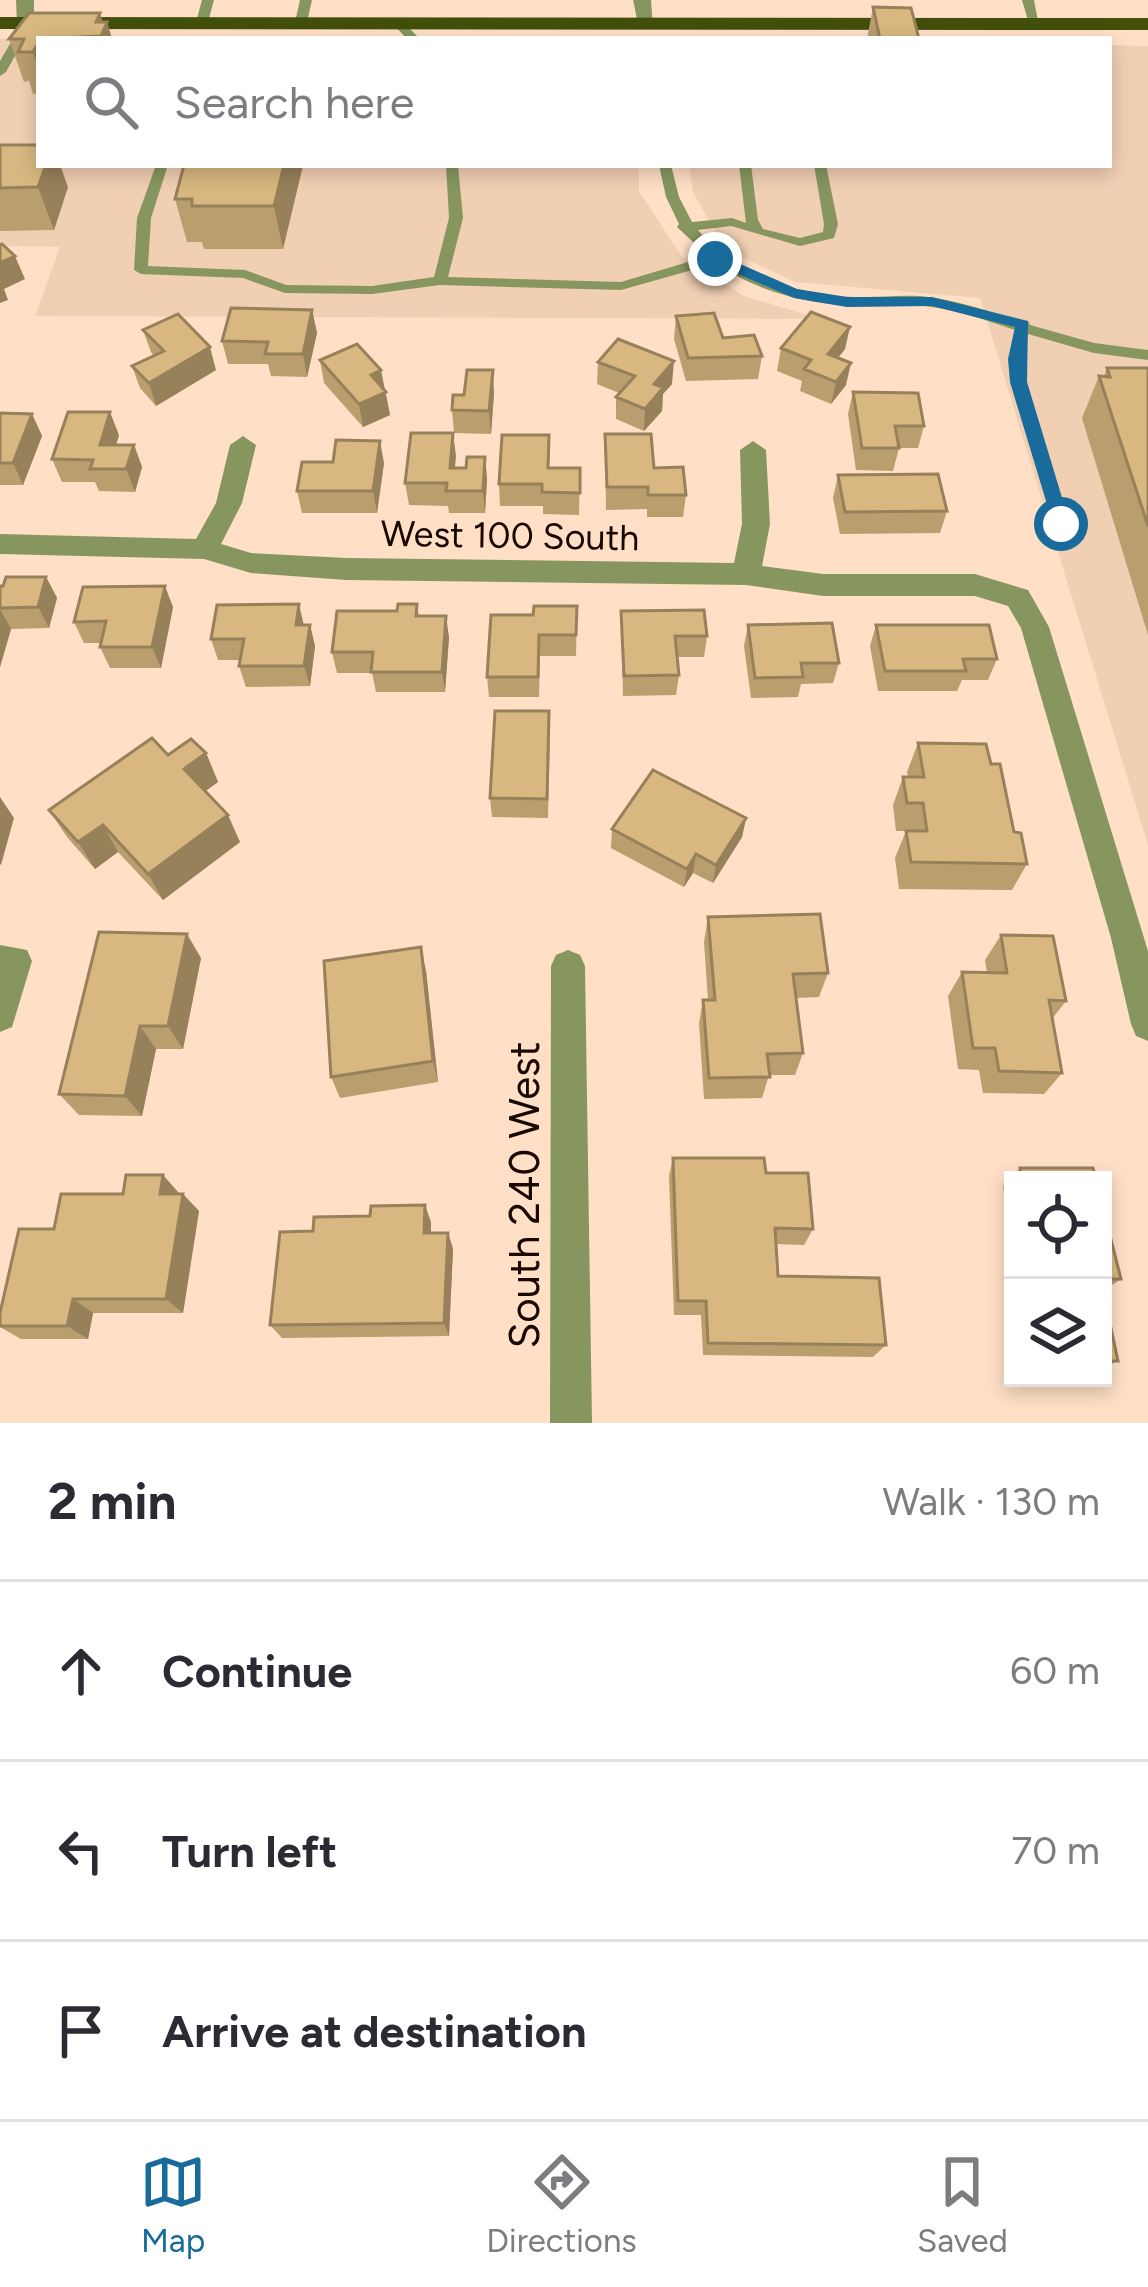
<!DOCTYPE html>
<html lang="en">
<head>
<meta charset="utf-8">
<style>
	body { margin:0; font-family:Figtree,sans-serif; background:#f7f7f7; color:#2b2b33 }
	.controls { position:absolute; right:36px; bottom:36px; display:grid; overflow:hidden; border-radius:0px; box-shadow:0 6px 18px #0003 }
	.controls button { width:108px; height:108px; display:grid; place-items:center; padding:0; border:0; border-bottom:3px solid #e1e1e2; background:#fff; color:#2b2b33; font:60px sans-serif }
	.stop { position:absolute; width:36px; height:36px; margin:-27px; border:9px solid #196b9c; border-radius:50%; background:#fff }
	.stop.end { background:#196b9c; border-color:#fff; box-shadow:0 3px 12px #0008 }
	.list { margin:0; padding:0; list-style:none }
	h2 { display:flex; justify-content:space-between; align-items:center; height:156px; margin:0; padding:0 48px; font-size:51px }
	h2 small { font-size:39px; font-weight:400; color:#7c7c81 }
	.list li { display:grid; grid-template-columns:78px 1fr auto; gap:36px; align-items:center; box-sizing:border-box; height:180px; padding:0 48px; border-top:3px solid #e1e1e2 }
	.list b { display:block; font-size:45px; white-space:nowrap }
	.list em { font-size:39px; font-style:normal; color:#7c7c81 }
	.icon { flex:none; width:66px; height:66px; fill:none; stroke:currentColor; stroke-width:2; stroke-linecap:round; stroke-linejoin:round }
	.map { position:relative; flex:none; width:1148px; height:1423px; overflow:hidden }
	.search { position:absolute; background:#fff; box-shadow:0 6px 18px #0003; left:36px; right:36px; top:36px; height:132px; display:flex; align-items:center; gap:30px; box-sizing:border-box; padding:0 42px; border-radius:0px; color:#7c7c81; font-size:45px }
	.sheet { height:696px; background:#fff }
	nav { display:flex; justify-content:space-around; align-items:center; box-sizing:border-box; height:168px; border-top:3px solid #e1e1e2; background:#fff; font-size:33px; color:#7c7c81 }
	nav a { display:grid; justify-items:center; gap:6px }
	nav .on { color:#196b9c }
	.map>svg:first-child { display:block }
	.built { fill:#f1cfb3 }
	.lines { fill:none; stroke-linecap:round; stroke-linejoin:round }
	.service { fill:#87965f; fill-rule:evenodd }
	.minor { fill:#87965f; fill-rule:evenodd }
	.primary { fill:#414f0b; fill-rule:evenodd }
	.wall { fill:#ba9e6e }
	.shaded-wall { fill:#97815a }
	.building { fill:#d8b880; stroke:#97815a; stroke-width:3 }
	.route { fill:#196b9c }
	.labels { text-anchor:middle; stroke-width:10; stroke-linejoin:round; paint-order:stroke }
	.street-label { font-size:36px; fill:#190800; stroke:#ffdfc6 }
	.near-street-label { font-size:42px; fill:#190800; stroke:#ffdfc6 }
</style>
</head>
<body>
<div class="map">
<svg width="1148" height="1423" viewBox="0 0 1148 1423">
	<rect width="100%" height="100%" fill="#ffdfc6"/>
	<path class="built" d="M0 39H39V165H639V191L682 257 744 296 821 319 35 316 60 247 0 246Z
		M1109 45 1148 46V845L980 298 795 282 725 249 693 192 689 165H1109Z"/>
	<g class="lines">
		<path class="service" d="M202 0H214L208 22 202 25 196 22Z
			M300 0H312L307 22 301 25 295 22Z
			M1022 0H1034L1039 26 1029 24Z
			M394 21H402L420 39H407L394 25Z
			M21 25 31 27 6 72 0 76V61Z
			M156 165H168L151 218 148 266 245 270 286 285 372 286 434 277 449 218 446 165H458L463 218 448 277 621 282 708 256 677 227 679 224 666 197 659 165H671L679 197 692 222 732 218 746 223 739 165H751L758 220 763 229 800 238 823 232 824 224 814 165H826L838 224 834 238 800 246 731 226 698 230C735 275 797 295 854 297 879 298 904 294 928 297 959 301 989 311 1018 321H1028L1030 325 1094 343 1148 350V360L1094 353 1028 334 1023 359 1025 382 1069 523 1061 529 1053 523 1011 382 1009 359 1015 330C985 320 955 309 924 306 902 304 880 307 858 306 810 305 756 292 717 263L621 290 440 285 372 294 285 293 243 278 141 274 134 270 137 218Z"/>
		<path class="minor" d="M16 0H34V27L17 23Z
			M633 0H651L653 28H639Z
			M243 436 256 445 242 503 221 544 251 553 346 558 734 563 742 524 740 450 753 441 766 450 770 524 762 566 823 574H975L1028 590 1049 627 1148 951V1041L1136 1036 1131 1024 1111 938 1021 628 1008 606 975 596H823L746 585 346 580 251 573 204 559 0 554V534L196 539 216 503 230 445Z
			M0 945 27 950 32 961 12 1027 0 1032Z
			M568 950 580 955 585 966 592 1423H550L551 966 556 955Z"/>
		<path class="primary" d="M0 17 1148 18V30L0 29Z"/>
	</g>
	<path class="wall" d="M873 7 919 39H867Z
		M100 13 102 22H107L112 39H39V94H33L29 81 24 82 9 39Z
		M0 145 68 187 54 230 0 231Z
		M184 165H303L283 249H204L202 242H187L175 199Z
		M312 310 317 333 307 377 271 376 268 364H228L222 341Z
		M676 316 762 356 758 379 686 381 674 339Z
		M143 330 216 370 156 406 140 388 132 366 154 356 151 352Z
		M781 348 845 349 838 358 846 385 831 404 800 391 802 381 777 371Z
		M320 360 385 390 390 415 363 427 324 383Z
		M598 362 672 384 663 394 662 411 644 431 616 419V397L619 393 597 384Z
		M1107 368H1148V635L1082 418 1099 376H1104Z
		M853 392 924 426 918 448H899L893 471 856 470 848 414Z
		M494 393 491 434 454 433 452 410Z
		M0 413 32 414 42 436 23 485H0Z
		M453 433 455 468H466L485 457 487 479 485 513H449L448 506 409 505 405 483Z
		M605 434 654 468 686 495 683 517H647V509L606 510Z
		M119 435 116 445H134L142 467 135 492 99 491 95 482H62L52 459Z
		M384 463 377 513H302L297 491Z
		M549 468H580L579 515 543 514V506H500L499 484Z
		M838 475 947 511 940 533 840 534 833 498Z
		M46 577 57 598 49 628 11 629 0 667V586Z
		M417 604 419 616 449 637 445 692H376L372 673H337L332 652 397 611Z
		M577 606 576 656H540L539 697H489L487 677 533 615Z
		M173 607 161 668H110L100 647 101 643H84L74 622Z
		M621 611 707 636 704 657H677L679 675 676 695 623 696Z
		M304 625H310L315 646 310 686 246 687 239 666 240 660H218L211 639Z
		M748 625 839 663 833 683 801 684 798 697 751 698 744 646Z
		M876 625 997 659 988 680H962L957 691H878L870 646Z
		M550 731 548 818 492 817 490 798Z
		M918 743 991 764 1014 832 1027 864 1012 890 899 889 895 858 906 831H896L893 805 903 777H908L907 772Z
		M206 753 218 782 205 791 240 842 163 900 118 852 95 869 67 837 49 810 168 755Z
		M746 818 742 837 713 883 693 873 684 887 611 848 612 829Z
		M708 917 828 973 819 997 796 998 803 1053 795 1075H769L762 1098 704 1099 699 1023 703 1000H708L704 942Z
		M1001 935 1066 1001 1052 1019 1062 1073 1044 1094 983 1093 979 1070 958 1069 948 996 962 972 987 973 985 960Z
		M201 958 183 1049H156L142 1116 79 1115 59 1094Z
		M426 971 438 1082 340 1098 331 1077Z
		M673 1158 766 1173 813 1229 804 1245 776 1244 778 1276 886 1345 873 1357 703 1355 701 1315H674L669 1176Z
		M1020 1168 1096 1180H1013V1243L1003 1186Z
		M179 1193 199 1211 183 1313H93L88 1339H21L0 1327V1313L54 1229Z
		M1103 1208 1121 1279 1103 1291 1118 1361 1103 1368Z
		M431 1222V1233H448L453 1249 449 1336 282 1338 270 1325 313 1231Z"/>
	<path class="shaded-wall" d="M100 13 104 28 107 22 112 39H102L96 22Z
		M37 45 39 51V71L33 52Z
		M46 165H60L68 187 54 230 38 187Z
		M284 165H303L283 249 274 206Z
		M15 256 25 279 4 289 8 300 0 303V263Z
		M312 310 317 333 307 377 303 354Z
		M850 327 845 349 823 376 828 354Z
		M210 347 216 370 156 406 149 383Z
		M674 361 672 384 663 394 662 411 644 431 645 409 654 384Z
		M851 363 846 385 831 404 836 382Z
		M381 370 390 415 363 427 359 404 371 375Z
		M493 370 494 393 491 434 489 411Z
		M110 412 119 435 109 467 100 445Z
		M32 414 42 436 23 485 13 463Z
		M453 433 456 456 453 490 450 468Z
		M380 441 384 463 377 513 373 491Z
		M134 445 142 467 135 492 126 469Z
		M485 457 487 479 485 513 483 491Z
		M46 577 57 598 49 628 38 607Z
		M165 586 173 607 161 668 152 647Z
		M299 604 304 626 296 625Z
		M0 609 11 629 0 667Z
		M446 616 449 637 445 692 442 672Z
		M310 625 315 646 310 686 304 666Z
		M206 753 218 782 196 798 184 769Z
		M0 797 14 818 1 865 0 864Z
		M228 815 240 842 163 900 148 874Z
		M746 818 742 837 713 883 716 865Z
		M103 825 118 852 95 869 78 842Z
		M696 854 693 873 684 887 687 869Z
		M187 934 201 958 183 1049 168 1026Z
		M421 947 426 971 438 1082 433 1061Z
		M140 1026 156 1049 142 1116 125 1096Z
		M163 1175 179 1193 176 1211 160 1194Z
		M183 1194 199 1211 183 1313 166 1299Z
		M425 1205 431 1222 430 1249 424 1233Z
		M448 1233 453 1249 449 1336 444 1323Z
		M73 1299 93 1313 88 1339 67 1326Z"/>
	<path class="building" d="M873 7 911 8 919 39H880Z
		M29 13H100L96 22H107L101 36 39 39V45H37L33 52H18L24 39H9Z
		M0 145H39V165H46L38 187 0 188Z
		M184 165H284L274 206H192V199H175Z
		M2 244 15 256 0 263V245Z
		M231 308 312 310 303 354H265L268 342 222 341Z
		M811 312 850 327 828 354 851 363 836 382 804 369 811 360 781 348Z
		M714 313 723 338 754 335 762 356 688 358 676 316Z
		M178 314 210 347 149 383 132 366 164 351 143 330Z
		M618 339 674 361 654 384 663 388 645 409 616 397 635 376 598 362Z
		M357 344 381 370 371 375 386 392 359 404 320 360Z
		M1107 368H1148V526L1099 376 1110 377Z
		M467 370H493L489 411 452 410 453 395H464Z
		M853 392 918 393 924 426H895L899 448H862Z
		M68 412H110L100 445H134L126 469H90L93 460 52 459Z
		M0 413 32 414 13 463H0Z
		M411 433H453L450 468H466L467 457H485L483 491H446L447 483H405Z
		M605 434H651L654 468 683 467 686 495H648V487H607Z
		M502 435H549L548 468H580V493L542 492V484H499Z
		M336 440 380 441 373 491H297L302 462H333Z
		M938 474 947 511 845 512 838 475Z
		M6 577H46L38 607 0 608V586H3Z
		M165 586 152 647H100L106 621 74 622 83 587Z
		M299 604 296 625H310L304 666H239L244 639H211L217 605Z
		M398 604H417L416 616H446L442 672H371L373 652H332L337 611H397Z
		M534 606H577L576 635H539L538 677H487L491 615H533Z
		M704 610 707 636H675L679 675 624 676 621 611Z
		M832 623 839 663H801L803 677 755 678 748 625Z
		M876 625H989L997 659H963L966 671H885Z
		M495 711H549L547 799 490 798Z
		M152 738 168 755 191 739 206 753 184 769 228 815 148 874 103 825 78 842 49 810Z
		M918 743 986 744 991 764H1000L1014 832 1021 833 1027 864 911 862 906 831H927L923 803H907L903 777H924Z
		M653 770 746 818 716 865 696 854 687 869 612 829Z
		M820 914 828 973 793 974 803 1053 767 1054 770 1077 709 1078 703 1000H715L708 917Z
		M99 932 187 934 168 1026H140L125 1096 59 1094Z
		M1001 935 1053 936 1066 1001 1049 1000 1062 1073 999 1071 995 1048H973L962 972 1007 973Z
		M421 947 433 1061 331 1077 324 961Z
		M673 1158H764L766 1173H808L813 1229 775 1228 778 1276 879 1278 886 1345 708 1343 706 1301H678Z
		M1020 1168H1093L1096 1180H1022Z
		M126 1175H163L160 1194H183L166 1299H73L67 1326H0V1313L19 1229H54L61 1194H123Z
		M425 1205 424 1233H448L444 1323 270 1325 280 1232 313 1231 314 1217 370 1216 371 1206Z
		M1103 1208 1121 1279H1103Z
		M1103 1291 1118 1361H1103Z"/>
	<path class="route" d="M710 255H720L797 289 847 297H932L1028 321 1027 382 1070 524 1068 528H1055L1053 524 1010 382 1008 359 1015 327 932 306 847 307 794 298 710 262Z"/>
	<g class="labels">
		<g class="street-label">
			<text transform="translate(510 535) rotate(1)" y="13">West 100 South</text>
		</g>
		<g class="near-street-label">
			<text transform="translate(524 1195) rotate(-90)" y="15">South 240 West</text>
		</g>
	</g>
</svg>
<div class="controls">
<button><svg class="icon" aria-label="locate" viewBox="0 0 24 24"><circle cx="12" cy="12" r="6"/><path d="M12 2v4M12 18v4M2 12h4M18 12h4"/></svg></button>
<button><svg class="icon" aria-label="layers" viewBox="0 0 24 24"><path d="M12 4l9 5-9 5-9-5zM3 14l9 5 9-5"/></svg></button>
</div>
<div class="stop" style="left:1061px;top:524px"></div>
<div class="stop end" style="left:715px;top:259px"></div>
<div class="search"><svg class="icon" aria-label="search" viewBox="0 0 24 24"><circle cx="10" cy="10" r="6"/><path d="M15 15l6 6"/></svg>Search here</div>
</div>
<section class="sheet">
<h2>2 min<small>Walk · 130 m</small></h2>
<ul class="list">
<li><svg class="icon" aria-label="ahead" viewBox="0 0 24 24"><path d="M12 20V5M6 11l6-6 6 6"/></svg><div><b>Continue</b></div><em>60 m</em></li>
<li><svg class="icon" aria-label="left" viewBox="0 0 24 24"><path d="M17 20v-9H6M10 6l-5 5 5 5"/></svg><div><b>Turn left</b></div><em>70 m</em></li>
<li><svg class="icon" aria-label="arrive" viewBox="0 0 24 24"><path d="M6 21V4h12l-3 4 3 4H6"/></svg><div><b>Arrive at destination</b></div></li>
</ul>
</section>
<nav>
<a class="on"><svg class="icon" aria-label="map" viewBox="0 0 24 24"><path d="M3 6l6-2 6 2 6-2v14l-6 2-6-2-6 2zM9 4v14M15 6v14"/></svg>Map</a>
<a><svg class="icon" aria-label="directions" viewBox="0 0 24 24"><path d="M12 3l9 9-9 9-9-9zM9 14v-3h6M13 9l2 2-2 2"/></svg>Directions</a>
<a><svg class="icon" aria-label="saved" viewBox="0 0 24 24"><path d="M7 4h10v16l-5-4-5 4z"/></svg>Saved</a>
</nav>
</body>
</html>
